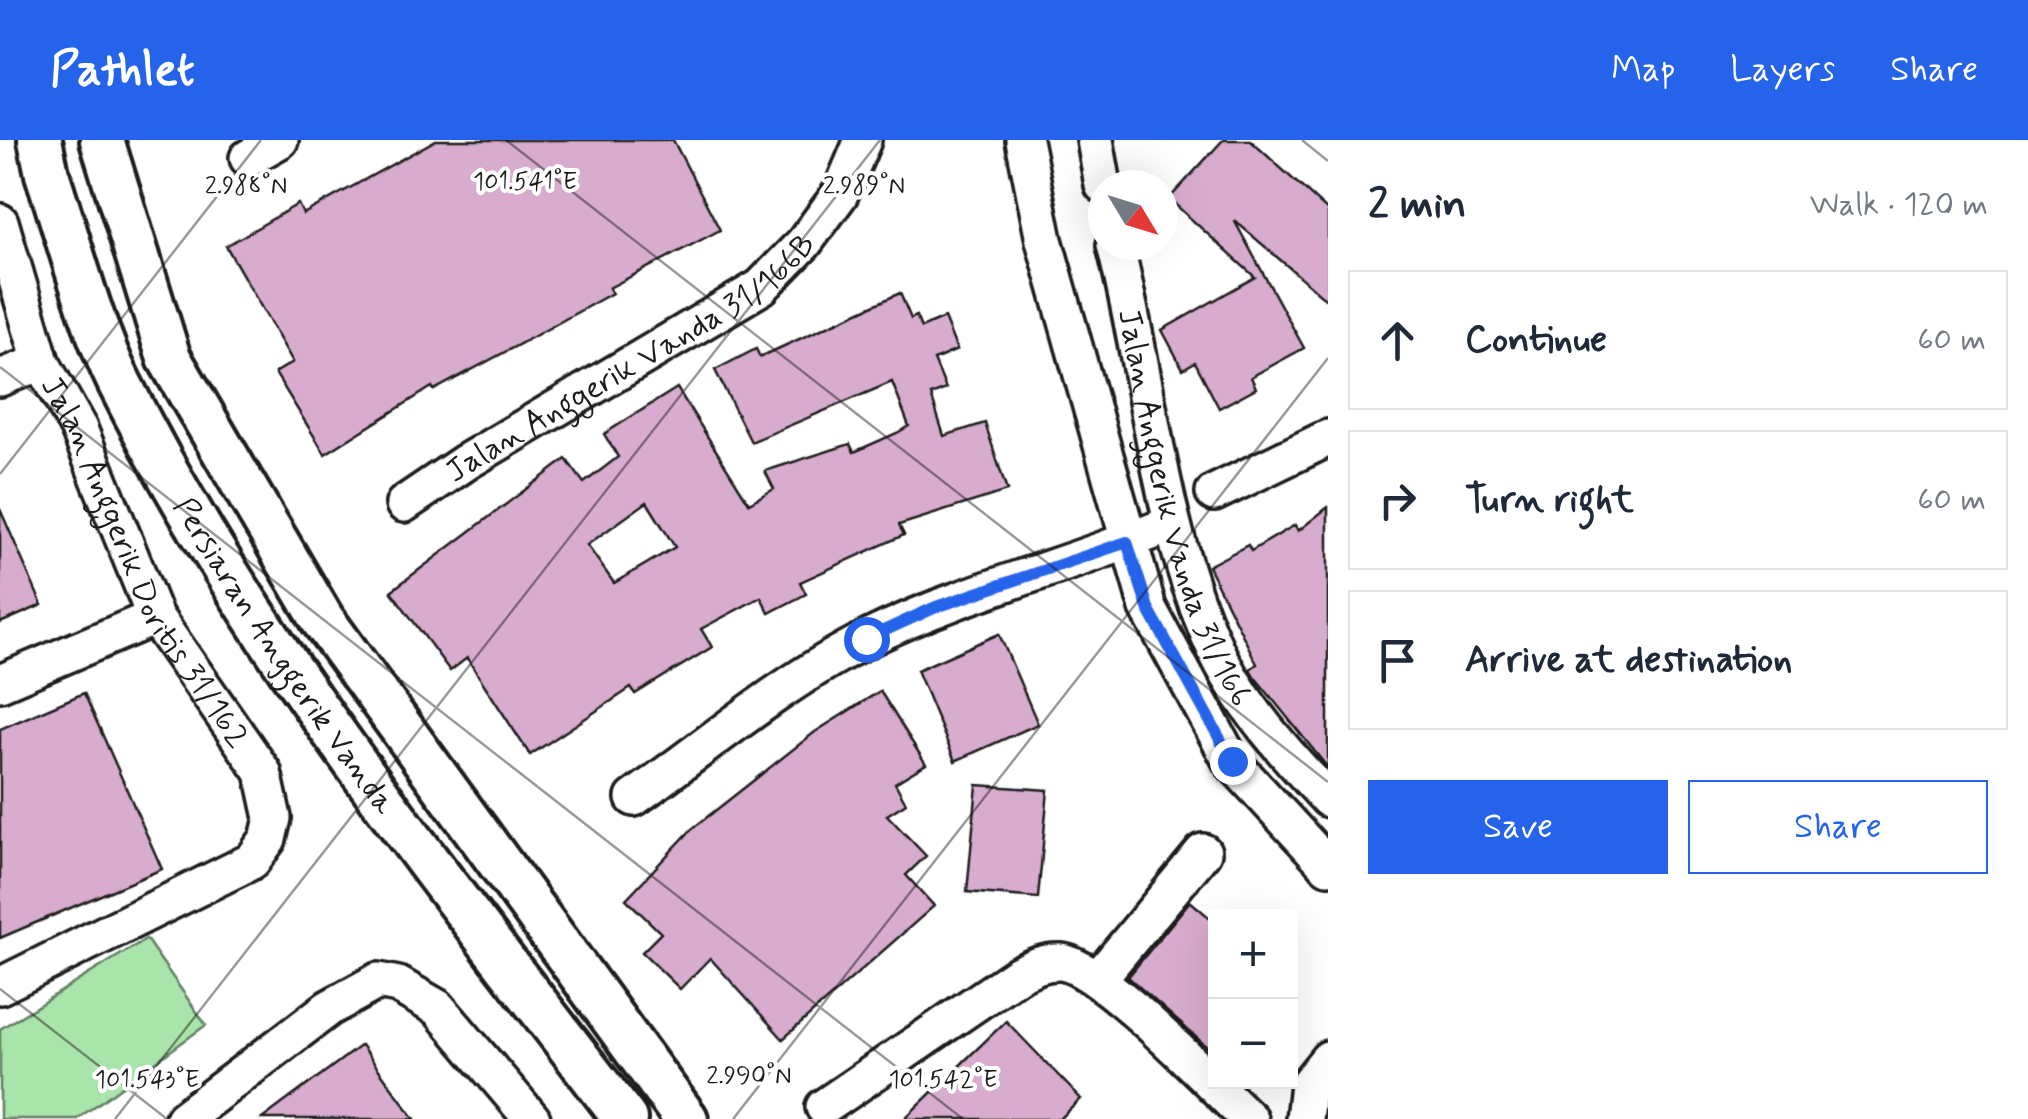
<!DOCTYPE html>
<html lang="en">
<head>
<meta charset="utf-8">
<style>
	body { margin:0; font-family:Mynerve,sans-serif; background:#f2f2f3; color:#1f2937 }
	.controls { position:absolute; right:30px; bottom:30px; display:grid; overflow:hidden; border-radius:0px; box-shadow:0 10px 40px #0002 }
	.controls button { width:90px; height:90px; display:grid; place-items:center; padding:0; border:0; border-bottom:2px solid #e0e1e3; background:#fff; color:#1f2937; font:50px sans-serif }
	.compass { position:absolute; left:1088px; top:30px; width:90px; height:90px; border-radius:50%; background:#fff; box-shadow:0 10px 40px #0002; rotate:128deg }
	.stop { position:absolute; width:30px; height:30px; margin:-22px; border:8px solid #2563eb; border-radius:50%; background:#fff }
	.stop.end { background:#2563eb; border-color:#fff; box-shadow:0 2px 10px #0008 }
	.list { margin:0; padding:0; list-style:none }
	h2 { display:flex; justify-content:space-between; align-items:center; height:130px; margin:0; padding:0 40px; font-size:42px }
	h2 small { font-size:32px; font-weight:400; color:#747a83 }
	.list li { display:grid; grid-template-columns:65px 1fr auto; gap:30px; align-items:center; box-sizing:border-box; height:140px; margin:0 20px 20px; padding:0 20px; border:2px solid #e0e1e3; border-radius:0px }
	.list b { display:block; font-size:38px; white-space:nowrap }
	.list em { font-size:32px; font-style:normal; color:#747a83 }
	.actions { display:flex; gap:20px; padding:30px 40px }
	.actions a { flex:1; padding:22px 0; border:2px solid #2563eb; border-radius:0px; text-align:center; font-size:35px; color:#2563eb }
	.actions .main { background:#2563eb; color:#fff }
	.icon { flex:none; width:55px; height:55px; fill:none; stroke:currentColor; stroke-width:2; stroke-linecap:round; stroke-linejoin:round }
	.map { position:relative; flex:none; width:1328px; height:979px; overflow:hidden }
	header { display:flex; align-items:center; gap:60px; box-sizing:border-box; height:140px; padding:0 50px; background:#2563eb; color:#fff }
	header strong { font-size:48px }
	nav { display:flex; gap:55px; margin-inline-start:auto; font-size:35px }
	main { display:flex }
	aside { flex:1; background:#fff }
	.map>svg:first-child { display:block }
	.green { fill:#a9e4aa; stroke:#628063; stroke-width:2.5 }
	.building { fill:#d8accf; stroke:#1c1c1c; stroke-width:2.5; fill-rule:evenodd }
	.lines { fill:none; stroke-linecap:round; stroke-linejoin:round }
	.minor-casing { stroke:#1c1c1c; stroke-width:42 }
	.tertiary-casing { stroke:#1c1c1c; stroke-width:50 }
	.minor { stroke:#fff; stroke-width:35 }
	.tertiary { stroke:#fff; stroke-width:42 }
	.route { stroke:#2563eb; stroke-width:12 }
	.ticks { fill:none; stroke:#1c1c1c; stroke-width:2.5; stroke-opacity:0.45 }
	.labels { text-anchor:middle; stroke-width:8; stroke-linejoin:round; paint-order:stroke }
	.street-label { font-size:32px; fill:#1c1c1c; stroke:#fff }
	.ticks-label { font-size:25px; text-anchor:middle; fill:#1c1c1c; stroke:#fff; stroke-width:8; stroke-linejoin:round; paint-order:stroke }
</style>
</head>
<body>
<header>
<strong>Pathlet</strong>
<nav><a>Map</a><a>Layers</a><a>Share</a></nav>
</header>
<main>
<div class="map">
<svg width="1328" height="979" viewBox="0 0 1328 979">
	<rect width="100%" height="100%" fill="#fff"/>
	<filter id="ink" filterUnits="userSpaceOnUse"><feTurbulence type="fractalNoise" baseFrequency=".01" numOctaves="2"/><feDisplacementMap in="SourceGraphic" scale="20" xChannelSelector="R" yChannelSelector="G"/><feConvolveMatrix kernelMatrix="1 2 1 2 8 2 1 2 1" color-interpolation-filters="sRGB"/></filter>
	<g filter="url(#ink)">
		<path class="green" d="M146 799 206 885 77 979H0V889Z"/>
		<path class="building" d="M436 0H673L720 90 609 148 612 153 531 198 434 250 432 247 325 314 275 233 293 222 226 106 298 64 303 74Z
			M1223 0H1250L1328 71V161L1234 80 1304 208 1251 237 1256 248 1219 268 1195 222 1183 229 1162 190 1255 137 1169 59Z
			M900 153 911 179 916 176 921 188 944 178 957 210 934 220 946 249 931 255 944 296 985 283 1007 351 899 385 904 395 800 442 806 454 769 473 761 457 701 489 712 507 635 554 631 548 530 615 467 518 450 531 391 451 566 319 584 343 618 317 604 294 677 248 749 363 774 349 765 331 850 304 854 312 897 293 909 286 892 242 751 302 715 230 756 209 760 217ZM647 362 675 407 614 443 587 405Z
			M1328 367V628L1254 536 1250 529 1257 524 1208 426 1248 405 1251 411 1295 385 1298 391Z
			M0 369 42 465 0 483Z
			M999 494 1038 584 955 621 917 530Z
			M880 551 926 624 895 643 906 663 887 675 926 716 906 735 934 766 783 899 710 818 680 849 642 812 661 793 626 759 692 689 815 592Z
			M84 553 162 729 0 798V589Z
			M977 645 1048 650 1038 758 967 752Z
			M1190 761 1216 783V915L1128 837Z
			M1006 881 1081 959 1060 979H904Z
			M361 905 415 979H262L337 923Z"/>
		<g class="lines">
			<g class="minor-casing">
				<g id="minor">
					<path d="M1024 0 1044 100 1148 468 1231 621 1328 726"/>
					<path d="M1095 0 1103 45"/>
					<path d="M248 18 280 0"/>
					<path id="s1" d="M0 82 41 222 79 289 155 477 263 632 273 678 268 699 252 721 0 846"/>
					<path id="s2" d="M1115 105C1149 238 1157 379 1214 506 1239 563 1286 614 1328 659"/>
					<path d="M0 238 41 222"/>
					<path d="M1214 353 1328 298"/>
					<path id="s3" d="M404 364 466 322 761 147 804 103 840 54 863 0"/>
					<path d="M0 543 155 477"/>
					<path d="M634 658C710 604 785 540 869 498 966 450 1071 426 1171 384"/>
					<path d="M1098 839 1203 712"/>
					<path d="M824 967 1017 835C1031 828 1044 821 1061 822 1101 826 1214 947 1249 979"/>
					<path d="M183 979 329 868 378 841 398 845 438 868 532 979"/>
					<path d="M1304 979 1308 944 1328 919"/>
				</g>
			</g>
			<g class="tertiary-casing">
				<g id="tertiary">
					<path id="s4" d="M40 0 47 34C69 99 89 181 119 242 252 508 446 744 625 979"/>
					<path d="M102 0 169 218 322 479 686 979"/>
				</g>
			</g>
			<use href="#minor" class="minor"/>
			<use href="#tertiary" class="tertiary"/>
		</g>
	</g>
	<g class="lines" filter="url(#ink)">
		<path class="route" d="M866 499 936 467 1127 402 1148 468 1232 621"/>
	</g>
	<path class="ticks" d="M506 0 1328 642M1302 0 1328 21M0 227 963 979M0 334 261 0M0 849 167 979M115 979 880 0M733 979 1328 218"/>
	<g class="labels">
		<g class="street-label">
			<text dy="11" stroke="none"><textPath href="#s3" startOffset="270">Jalan Anggerik Vanda 31/166B</textPath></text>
			<text dy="11" stroke="none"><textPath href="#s2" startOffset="272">Jalan Anggerik Vanda 31/166</textPath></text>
			<text dy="11" stroke="none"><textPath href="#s1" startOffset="372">Jalan Anggerik Doritis 31/162</textPath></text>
			<text dy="11" stroke="none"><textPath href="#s4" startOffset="575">Persiaran Anggerik Vanda</textPath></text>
		</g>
	</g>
	<g class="ticks-label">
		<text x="525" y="49">101.541°E</text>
		<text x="246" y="53">2.988°N</text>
		<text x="864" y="53">2.989°N</text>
		<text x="749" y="943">2.990°N</text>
		<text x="147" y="947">101.543°E</text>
		<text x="943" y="947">101.542°E</text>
	</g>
</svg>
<div class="controls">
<button>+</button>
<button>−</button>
</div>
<svg class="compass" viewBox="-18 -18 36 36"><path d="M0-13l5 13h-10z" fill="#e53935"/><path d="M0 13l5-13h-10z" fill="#747a83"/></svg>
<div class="stop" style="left:866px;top:499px"></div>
<div class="stop end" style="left:1232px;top:621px"></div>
</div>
<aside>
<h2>2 min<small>Walk · 120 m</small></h2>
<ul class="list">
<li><svg class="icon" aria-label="ahead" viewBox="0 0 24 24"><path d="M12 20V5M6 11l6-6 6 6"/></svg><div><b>Continue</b></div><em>60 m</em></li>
<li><svg class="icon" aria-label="right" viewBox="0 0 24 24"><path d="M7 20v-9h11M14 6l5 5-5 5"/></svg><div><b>Turn right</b></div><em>60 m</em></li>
<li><svg class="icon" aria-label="arrive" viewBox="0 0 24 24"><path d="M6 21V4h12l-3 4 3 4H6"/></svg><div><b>Arrive at destination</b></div></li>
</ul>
<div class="actions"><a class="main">Save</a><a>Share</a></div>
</aside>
</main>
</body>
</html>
